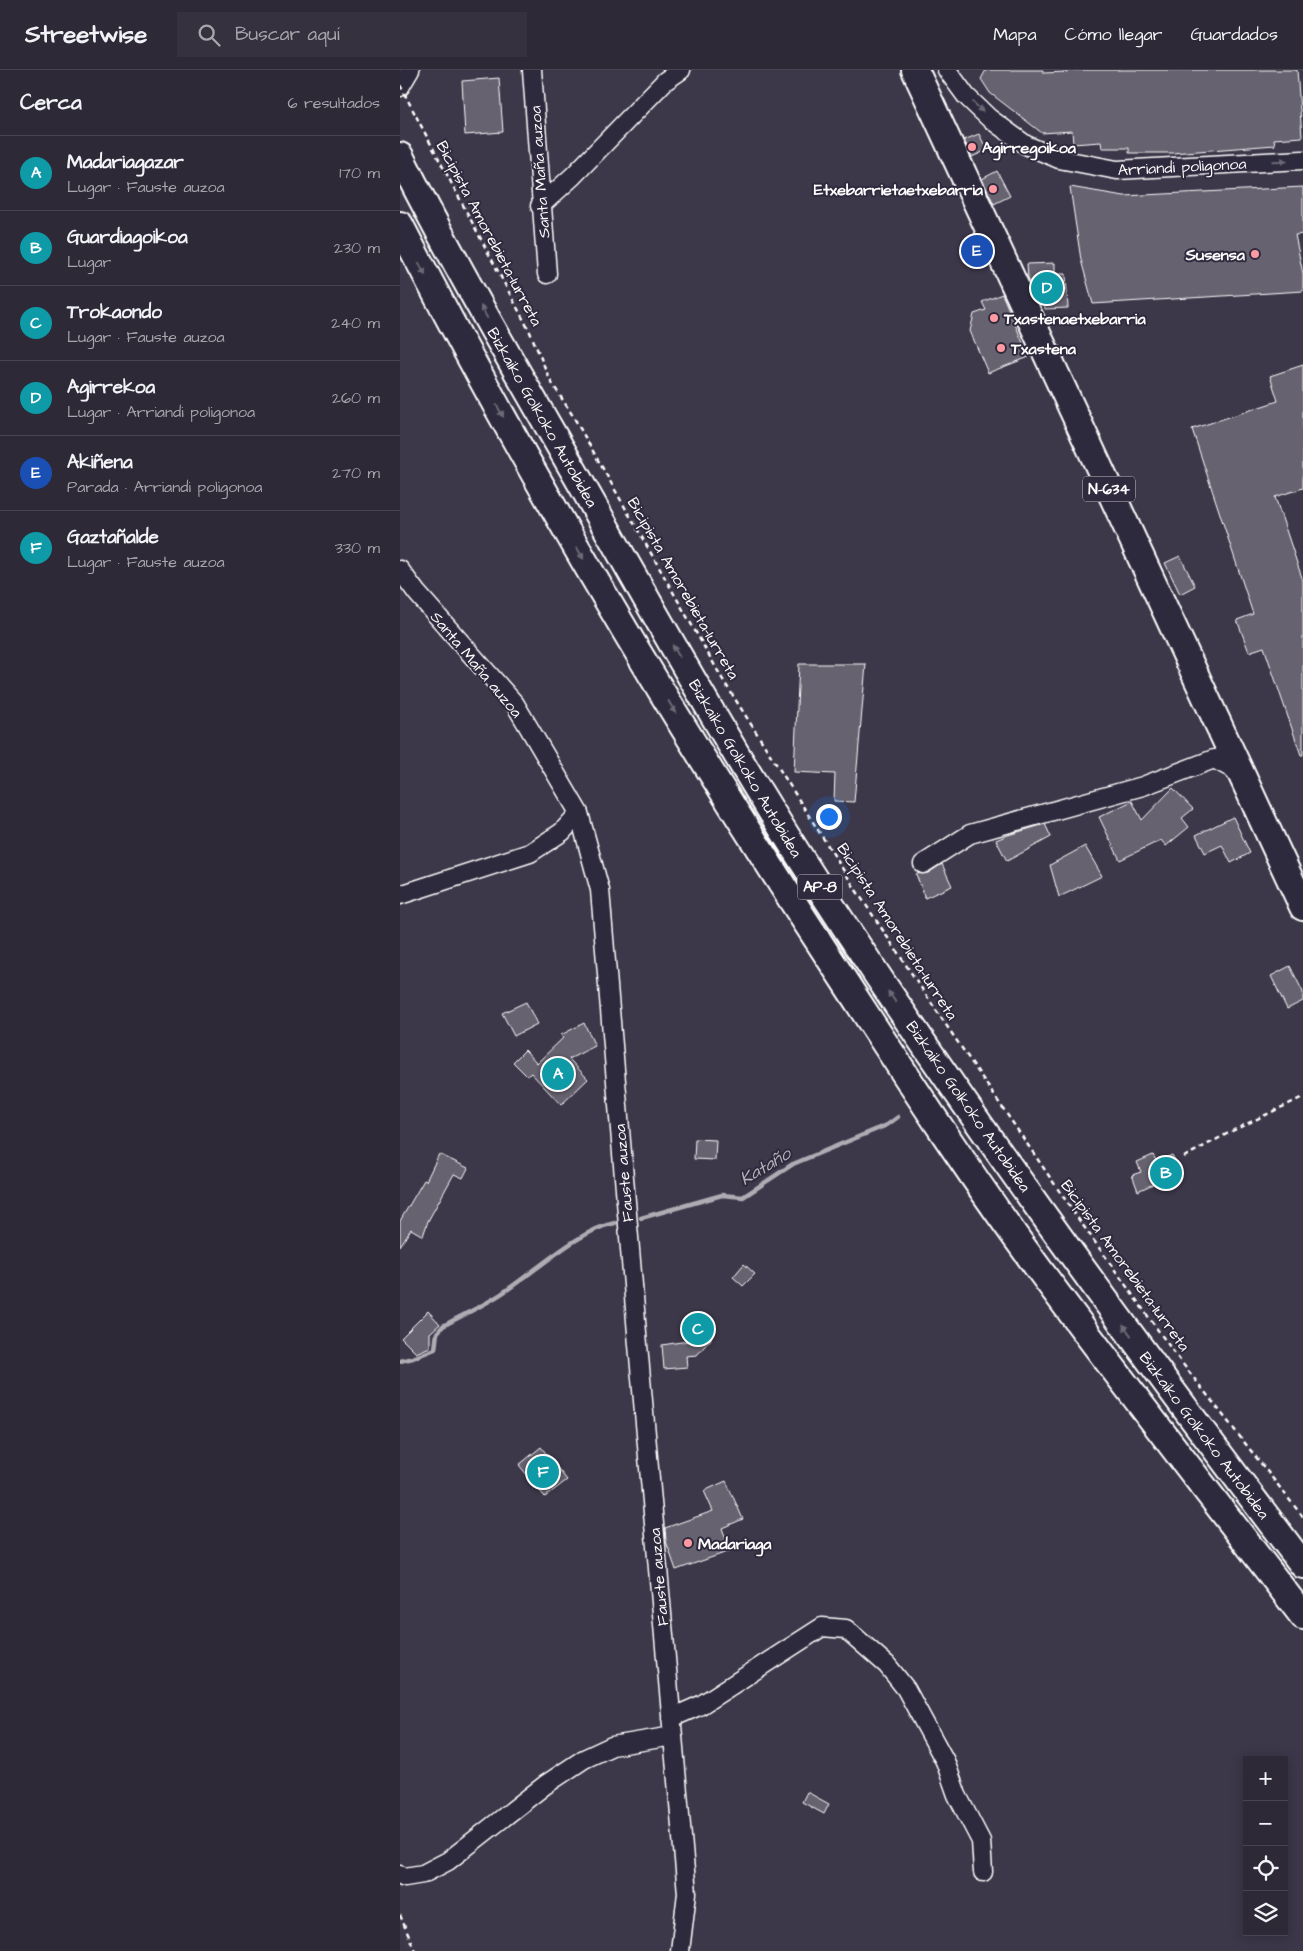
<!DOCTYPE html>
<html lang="es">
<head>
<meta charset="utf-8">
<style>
	body { margin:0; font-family:"Architects Daughter",sans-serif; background:#35313f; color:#f1f3f6 }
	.controls { position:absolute; right:15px; bottom:15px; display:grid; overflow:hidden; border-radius:0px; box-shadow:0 2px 12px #0003 }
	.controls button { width:45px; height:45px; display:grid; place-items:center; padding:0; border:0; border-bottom:1px solid #484552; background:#2d2937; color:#f1f3f6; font:25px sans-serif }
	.you { position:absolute; left:428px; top:746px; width:18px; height:18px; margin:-12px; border:4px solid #fff; border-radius:50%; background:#1a73e8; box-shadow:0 0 0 8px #1a73e833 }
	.badge { display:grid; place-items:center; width:32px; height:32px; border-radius:50%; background:#e69b98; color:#fff; font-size:16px; font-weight:700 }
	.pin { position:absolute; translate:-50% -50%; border:2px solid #fff; box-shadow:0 1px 5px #0006 }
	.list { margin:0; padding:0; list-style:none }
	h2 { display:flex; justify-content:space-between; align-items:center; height:65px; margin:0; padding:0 20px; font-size:21px }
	h2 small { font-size:16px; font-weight:400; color:#a7a6ad }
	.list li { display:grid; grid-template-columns:32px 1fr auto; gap:15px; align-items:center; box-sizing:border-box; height:75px; padding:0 20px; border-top:1px solid #484552 }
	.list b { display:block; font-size:19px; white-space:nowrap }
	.list p { margin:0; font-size:16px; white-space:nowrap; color:#a7a6ad }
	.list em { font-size:16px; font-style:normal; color:#a7a6ad }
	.icon { flex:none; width:28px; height:28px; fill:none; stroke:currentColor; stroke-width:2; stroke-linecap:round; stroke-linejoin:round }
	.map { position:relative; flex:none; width:903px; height:1881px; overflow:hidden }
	header { display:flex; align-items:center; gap:30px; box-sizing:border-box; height:70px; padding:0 25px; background:#2d2937; border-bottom:1px solid #484552 }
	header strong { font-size:24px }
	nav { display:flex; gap:28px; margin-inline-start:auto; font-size:18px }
	.search { width:350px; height:45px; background:#35313f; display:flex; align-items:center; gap:12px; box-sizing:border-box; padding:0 18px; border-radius:0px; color:#a7a6ad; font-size:19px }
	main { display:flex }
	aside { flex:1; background:#2d2937 }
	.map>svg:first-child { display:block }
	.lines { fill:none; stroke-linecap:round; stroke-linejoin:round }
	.stream { stroke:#afadb4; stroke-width:4.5 }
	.building { fill:#666270; stroke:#fff }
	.minor-casing { stroke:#fff; stroke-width:21 }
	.highway-casing { stroke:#fff; stroke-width:30 }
	.path { stroke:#fff; stroke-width:2.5; stroke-dasharray:5 4; stroke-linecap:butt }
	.minor { stroke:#2f2a3d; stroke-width:18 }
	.highway { stroke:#2f2a3d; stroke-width:26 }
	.path-bridge { stroke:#fff; stroke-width:2.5; stroke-dasharray:5 4; stroke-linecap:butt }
	.oneway { fill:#6d6a77 }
	.poi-dot { fill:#ff9aa2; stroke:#2f2a3d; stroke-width:2 }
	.labels { text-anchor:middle; stroke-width:4; stroke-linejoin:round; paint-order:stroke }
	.shield { fill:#2f2a3d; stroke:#c1bfc5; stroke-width:1 }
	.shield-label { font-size:15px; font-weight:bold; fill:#fff }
	.poi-label { font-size:16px; font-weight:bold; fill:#fff; stroke:#2f2a3d; text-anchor:start }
	.street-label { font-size:16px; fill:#fff; stroke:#2f2a3d }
	.water-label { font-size:18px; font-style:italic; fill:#b5b4ba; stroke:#2f2a3d }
</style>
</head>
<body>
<header>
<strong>Streetwise</strong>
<div class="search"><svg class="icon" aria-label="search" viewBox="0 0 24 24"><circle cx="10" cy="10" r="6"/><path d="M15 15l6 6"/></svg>Buscar aquí</div>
<nav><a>Mapa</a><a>Cómo llegar</a><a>Guardados</a></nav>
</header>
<main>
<aside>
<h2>Cerca<small>6 resultados</small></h2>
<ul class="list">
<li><span class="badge" style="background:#0f9aa8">A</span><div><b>Madariagazar</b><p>Lugar · Fauste auzoa</p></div><em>170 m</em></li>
<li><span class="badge" style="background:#0f9aa8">B</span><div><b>Guardiagoikoa</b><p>Lugar</p></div><em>230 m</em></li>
<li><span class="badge" style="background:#0f9aa8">C</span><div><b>Trokaondo</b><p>Lugar · Fauste auzoa</p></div><em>240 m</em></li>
<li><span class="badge" style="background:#0f9aa8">D</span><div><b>Agirrekoa</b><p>Lugar · Arriandi poligonoa</p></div><em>260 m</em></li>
<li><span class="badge" style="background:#1a4fb4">E</span><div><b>Akiñena</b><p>Parada · Arriandi poligonoa</p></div><em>270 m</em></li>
<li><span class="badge" style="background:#0f9aa8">F</span><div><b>Gaztañalde</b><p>Lugar · Fauste auzoa</p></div><em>330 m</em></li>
</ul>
</aside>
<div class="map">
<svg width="903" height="1881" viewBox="0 0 903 1881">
	<rect width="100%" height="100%" fill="#3c3749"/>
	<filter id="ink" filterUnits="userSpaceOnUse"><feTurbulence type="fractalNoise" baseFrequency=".02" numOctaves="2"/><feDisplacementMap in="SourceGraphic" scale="10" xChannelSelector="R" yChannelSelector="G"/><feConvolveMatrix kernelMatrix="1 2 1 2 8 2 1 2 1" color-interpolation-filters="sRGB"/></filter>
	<g filter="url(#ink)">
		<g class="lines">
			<path class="stream" d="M241 1148 322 1125 343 1127 393 1094 487 1055 498 1047
				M0 1291 13 1288 35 1279 37 1263 43 1256C62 1245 83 1236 101 1224 134 1203 178 1160 215 1153"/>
		</g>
		<path class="building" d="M586 0H643V3L668 2V0H897L902 67 874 69 875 75 772 83H729V78H702L701 72 673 74 672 61 642 63 590 23 581 9Z
			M99 8 103 62 65 65 62 11Z
			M579 64 587 80 572 87 564 70Z
			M597 101 610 126 594 134 582 109Z
			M670 117 724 126 903 117V164L895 165 903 204V221L693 234 681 190Z
			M655 193V204H666L668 238 645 239 644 231H639L628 208 627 194Z
			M602 224 629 287 588 303 570 261 574 244 586 240 582 232Z
			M903 295V418L875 427 903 511V685H901L864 577 849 582 837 550 853 544 792 359 878 331 870 306Z
			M780 486 795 516 780 524 765 493Z
			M399 594H466L454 732 434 731 435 704 394 702Z
			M773 718 793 739 782 748 789 757 766 776 761 770 720 790 699 747 732 731 742 750Z
			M833 747 850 783 831 793 822 775 805 783 796 765Z
			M645 754 651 767 607 791 596 770 608 765Z
			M685 776 702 806 659 827 650 795Z
			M542 794 552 816 525 828 516 804 528 803Z
			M890 896 903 922V931L887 939 871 906Z
			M126 932 137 954 114 966 102 943Z
			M184 953 195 976 169 989 188 1009 161 1035 131 1003 127 1006 113 992 125 980 137 993 163 968 161 965Z
			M295 1069 316 1070 315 1090 294 1089Z
			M39 1084 68 1098 63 1108 54 1104 28 1151 23 1166 11 1159 0 1176V1151L24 1110 26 1111Z
			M753 1085 757 1092 772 1085 781 1101 738 1121 732 1105 741 1102 737 1092Z
			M344 1194 355 1204 343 1216 333 1207Z
			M28 1241 40 1254 30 1263V1277L16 1283 1 1268Z
			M309 1247 311 1269 297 1285 286 1286 287 1297 264 1299 262 1275 288 1271 286 1249Z
			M141 1377 167 1410 145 1427 119 1395Z
			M326 1411 343 1449 322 1458 330 1481 276 1500 266 1471 265 1458 313 1441 304 1421Z
			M407 1722 429 1734 424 1744 402 1732Z"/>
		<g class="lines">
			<g class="minor-casing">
				<path id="minor" d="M132 0 147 204
					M547 0 566 26 589 48 626 75 659 89 717 100 903 90
					M0 17 10 0
					M140 136 173 106 265 11 281 0
					M0 500 17 523 115 634 179 743 200 820 238 1275 287 1823 280 1881
					M523 794 570 764 743 716 814 689 831 698 839 706
					M0 825 130 783 162 762 179 743
					M271 1648 301 1635 422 1557 446 1559 487 1595 506 1619 545 1691 557 1725 581 1771 583 1802
					M0 1805 5 1807 23 1804 48 1791 145 1715 184 1689 212 1676 273 1666"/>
			</g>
			<g class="highway-casing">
				<path id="highway" d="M515 0 903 837
					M0 86C55 196 118 303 179 410 250 535 319 660 396 781 553 1027 727 1263 903 1495
					M0 155C130 407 275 652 430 889 494 987 557 1086 625 1180 715 1304 810 1424 903 1546"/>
			</g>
			<path class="path" d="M16 46 130 262 150 310 173 346 323 610 456 820 542 949 677 1147 775 1284 903 1447
				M784 1087 834 1060 903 1027
				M0 1845 15 1881"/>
			<use href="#minor" class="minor"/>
			<use href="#highway" class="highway"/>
			<path class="path-bridge" d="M0 15 16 46"/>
		</g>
		<defs><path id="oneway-solid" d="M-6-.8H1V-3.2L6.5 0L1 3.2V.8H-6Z" transform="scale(1.25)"/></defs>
		<g class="oneway">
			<use href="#oneway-solid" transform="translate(578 37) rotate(44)"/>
			<use href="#oneway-solid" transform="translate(880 91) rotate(-2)"/>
			<use href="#oneway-solid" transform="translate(22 199) rotate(63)"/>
			<use href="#oneway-solid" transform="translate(84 242) rotate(-118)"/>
			<use href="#oneway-solid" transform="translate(100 341) rotate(61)"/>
			<use href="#oneway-solid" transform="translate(180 483) rotate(60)"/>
			<use href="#oneway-solid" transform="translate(276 581) rotate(-120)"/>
			<use href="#oneway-solid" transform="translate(272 637) rotate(59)"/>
			<use href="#oneway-solid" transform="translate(492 927) rotate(-125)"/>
			<use href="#oneway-solid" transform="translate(727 1260) rotate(-126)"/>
		</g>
	</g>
	<g class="poi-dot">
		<circle cx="572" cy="77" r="5"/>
		<circle cx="593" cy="119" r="5"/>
		<circle cx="855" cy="184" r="5"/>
		<circle cx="594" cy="248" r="5"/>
		<circle cx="601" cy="278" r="5"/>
		<circle cx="288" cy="1473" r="5"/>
	</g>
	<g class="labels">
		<g class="shield">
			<rect x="683" y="406.5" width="52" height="25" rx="4"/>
			<rect x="397.5" y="804.5" width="45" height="25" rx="4"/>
		</g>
		<g class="shield-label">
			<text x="709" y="424">N-634</text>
			<text x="420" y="822">AP-8</text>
		</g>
		<g class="poi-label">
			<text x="582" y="83">Agirregoikoa</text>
			<text x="583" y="125" text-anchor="end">Etxebarrietaetxebarria</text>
			<text x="845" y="190" text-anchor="end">Susensa</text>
			<text x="604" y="254">Txastenaetxebarria</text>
			<text x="611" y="284">Txastena</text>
			<text x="298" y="1479">Madariaga</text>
		</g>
		<g class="street-label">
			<text transform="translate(782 96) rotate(-3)" y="6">Arriandi poligonoa</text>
			<text transform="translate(139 102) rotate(-94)" y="6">Santa Maña auzoa</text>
			<text transform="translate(90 163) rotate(62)" y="6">Bicipista Amorebieta-Iurreta</text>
			<text transform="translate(143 347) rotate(60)" y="6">Bizkaiko Golkoko Autobidea</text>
			<text transform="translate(284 518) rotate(60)" y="6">Bicipista Amorebieta-Iurreta</text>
			<text transform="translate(77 594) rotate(50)" y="6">Santa Maña auzoa</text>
			<text transform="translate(346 698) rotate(59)" y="6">Bizkaiko Golkoko Autobidea</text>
			<text transform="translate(498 861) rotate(57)" y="6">Bicipista Amorebieta-Iurreta</text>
			<text transform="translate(569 1036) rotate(55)" y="6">Bizkaiko Golkoko Autobidea</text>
			<text transform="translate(223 1103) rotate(-95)" y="6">Fauste auzoa</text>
			<text transform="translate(726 1195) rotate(54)" y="6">Bicipista Amorebieta-Iurreta</text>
			<text transform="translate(805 1365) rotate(53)" y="6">Bizkaiko Golkoko Autobidea</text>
			<text transform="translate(258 1507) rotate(-95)" y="6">Fauste auzoa</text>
		</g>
		<g class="water-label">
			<text transform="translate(365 1096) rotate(-31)" y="6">Kataño</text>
		</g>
	</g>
</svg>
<div class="controls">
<button>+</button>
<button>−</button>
<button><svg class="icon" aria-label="locate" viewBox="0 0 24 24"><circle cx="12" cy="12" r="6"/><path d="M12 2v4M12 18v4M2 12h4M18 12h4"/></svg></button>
<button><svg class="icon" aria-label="layers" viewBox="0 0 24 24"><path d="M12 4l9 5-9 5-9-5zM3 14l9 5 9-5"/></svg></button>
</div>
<div class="you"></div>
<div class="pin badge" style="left:158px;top:1004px;background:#0f9aa8">A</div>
<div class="pin badge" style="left:766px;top:1103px;background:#0f9aa8">B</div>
<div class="pin badge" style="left:298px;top:1259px;background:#0f9aa8">C</div>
<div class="pin badge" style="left:647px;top:218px;background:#0f9aa8">D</div>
<div class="pin badge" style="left:577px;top:181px;background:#1a4fb4">E</div>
<div class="pin badge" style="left:143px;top:1402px;background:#0f9aa8">F</div>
</div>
</main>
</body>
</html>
